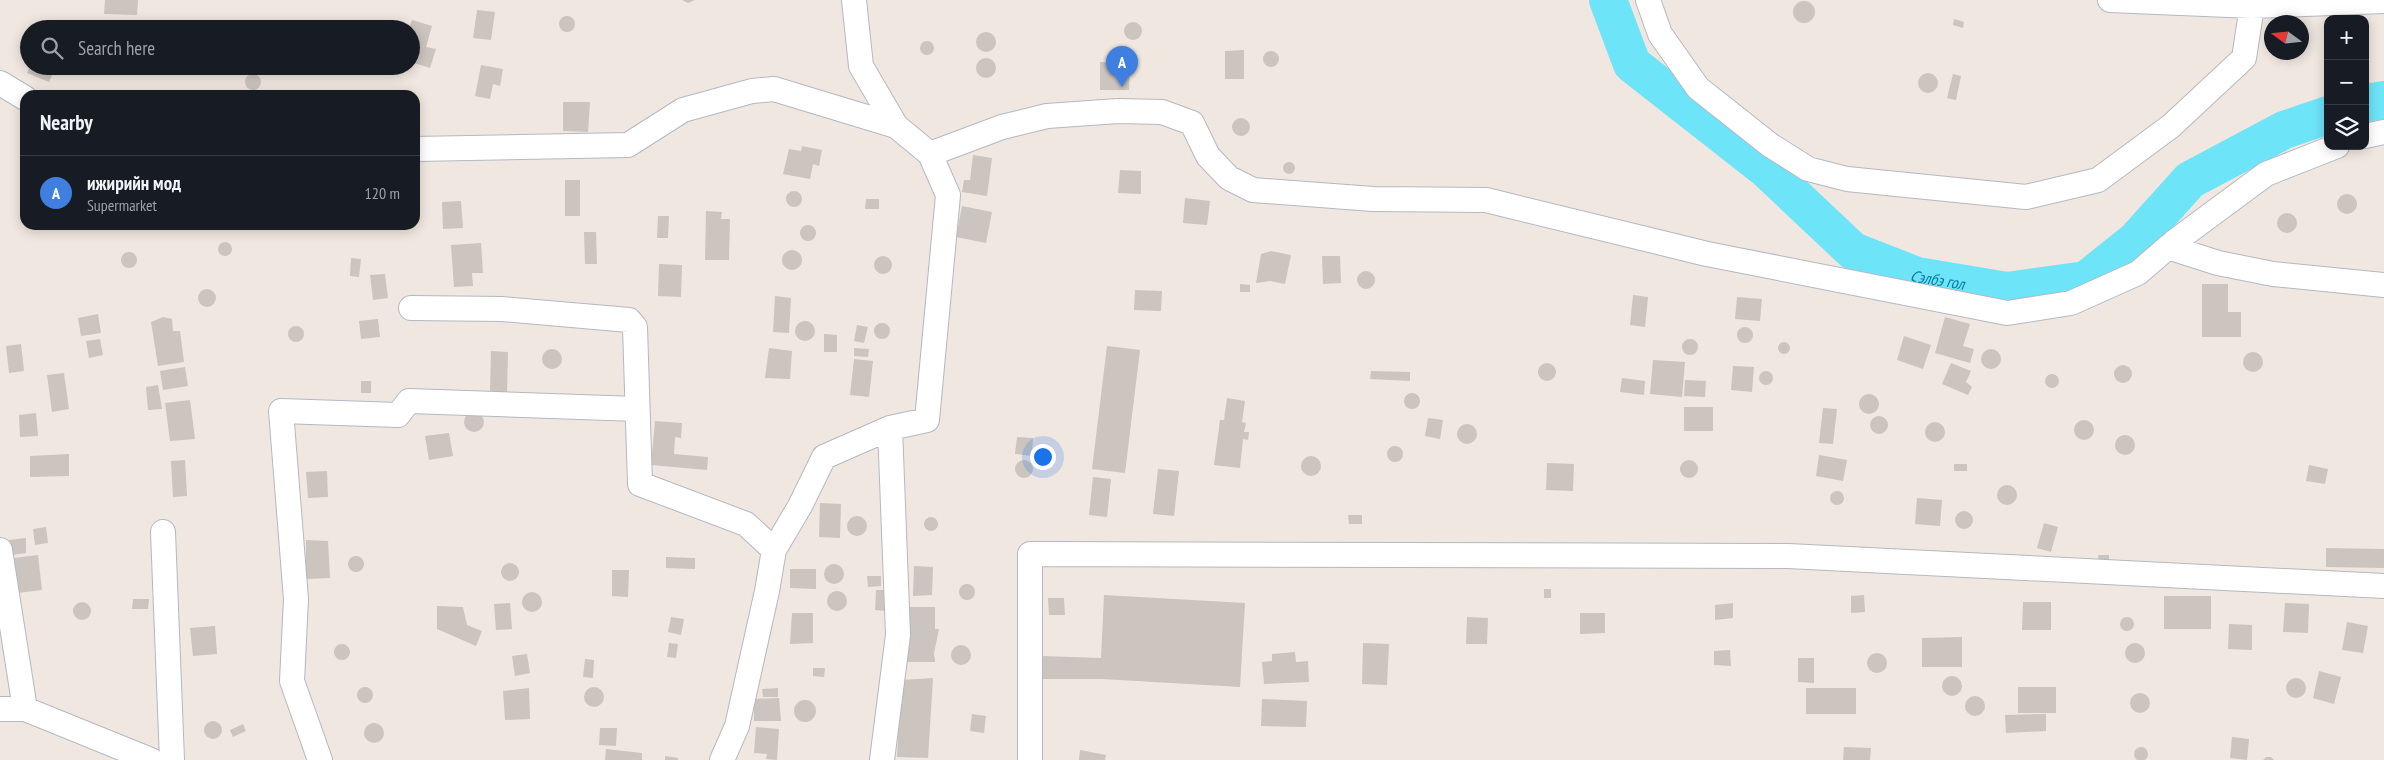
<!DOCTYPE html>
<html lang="en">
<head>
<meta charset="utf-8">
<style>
	body { margin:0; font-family:"PT Sans Narrow",sans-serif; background:#20242c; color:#f1f3f6 }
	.controls { position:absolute; right:15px; top:15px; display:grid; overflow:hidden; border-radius:10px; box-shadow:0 2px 12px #0003 }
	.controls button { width:45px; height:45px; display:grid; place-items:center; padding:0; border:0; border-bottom:1px solid #363941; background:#171b24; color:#f1f3f6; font:25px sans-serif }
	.compass { position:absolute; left:2264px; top:15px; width:45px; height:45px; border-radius:50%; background:#171b24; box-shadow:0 2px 12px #0003; rotate:285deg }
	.you { position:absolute; left:1042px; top:456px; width:18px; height:18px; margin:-12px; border:4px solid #fff; border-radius:50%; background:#1a73e8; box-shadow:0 0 0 8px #1a73e833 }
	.badge { display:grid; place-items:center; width:32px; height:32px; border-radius:50%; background:#2563eb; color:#fff; font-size:16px; font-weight:700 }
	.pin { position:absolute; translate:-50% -41px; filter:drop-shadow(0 1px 2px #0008) }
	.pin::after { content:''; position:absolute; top:26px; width:18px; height:15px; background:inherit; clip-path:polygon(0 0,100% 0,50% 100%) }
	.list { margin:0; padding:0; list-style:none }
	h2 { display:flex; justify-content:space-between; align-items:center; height:65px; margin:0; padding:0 20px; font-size:21px }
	h2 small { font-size:16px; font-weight:400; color:#9ea1a6 }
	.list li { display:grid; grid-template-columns:32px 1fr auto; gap:15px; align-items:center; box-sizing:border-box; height:75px; padding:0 20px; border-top:1px solid #363941 }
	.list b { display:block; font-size:19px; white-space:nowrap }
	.list p { margin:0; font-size:16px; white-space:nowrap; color:#9ea1a6 }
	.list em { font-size:16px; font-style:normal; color:#9ea1a6 }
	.icon { flex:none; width:28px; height:28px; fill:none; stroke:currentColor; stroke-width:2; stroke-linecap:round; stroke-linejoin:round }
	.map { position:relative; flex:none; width:2384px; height:760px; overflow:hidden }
	.search { position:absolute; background:#171b24; box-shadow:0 2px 12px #0003; left:20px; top:20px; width:400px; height:55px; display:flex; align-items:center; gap:12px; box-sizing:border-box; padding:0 18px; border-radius:28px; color:#9ea1a6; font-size:19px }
	.panel { position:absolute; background:#171b24; box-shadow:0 2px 12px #0003; left:20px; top:90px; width:400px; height:140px; border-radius:15px }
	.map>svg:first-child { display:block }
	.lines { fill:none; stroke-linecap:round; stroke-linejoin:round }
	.river { stroke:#6de4f7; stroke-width:38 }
	.building { fill:#cbc4bf }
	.street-casing { stroke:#b4b8c2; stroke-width:26 }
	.street { stroke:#fff; stroke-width:24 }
	.labels { text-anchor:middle; stroke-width:4.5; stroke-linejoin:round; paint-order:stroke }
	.water-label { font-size:16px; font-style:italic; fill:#057b9c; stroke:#fff }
</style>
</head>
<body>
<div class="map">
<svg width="2384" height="760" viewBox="0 0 2384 760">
	<rect width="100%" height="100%" fill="#f0e7e0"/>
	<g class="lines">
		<g class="river">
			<path id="s1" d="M1608 0 1632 64 1766 169 1853 251 1917 276 2007 291 2086 280 2136 240 2190 180 2284 130 2328 115"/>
			<path d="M2365 103 2384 100"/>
		</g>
	</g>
	<path class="building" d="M105 0H138L137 15 104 14Z
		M682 0H695L688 3Z
		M1793 12a11 11 0 1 1 22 0a11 11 0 1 1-22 0Z
		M477 10 495 12 491 40 473 38Z
		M559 24a8 8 0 1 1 16 0a8 8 0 1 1-16 0Z
		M1954 19 1964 22 1963 28 1953 25Z
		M412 20 432 26 426 47 436 49 430 68 411 62V29H409Z
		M1124 31a9 9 0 1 1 18 0a9 9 0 1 1-18 0Z
		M976 42a10 10 0 1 1 20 0a10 10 0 1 1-20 0Z
		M920 48a7 7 0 1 1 14 0a7 7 0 1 1-14 0Z
		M1244 50V79H1225V51Z
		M1263 59a8 8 0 1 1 16 0a8 8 0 1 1-16 0Z
		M976 68a10 10 0 1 1 20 0a10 10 0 1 1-20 0Z
		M1100 62 1130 63 1129 90H1100Z
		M481 65 503 69 500 86 493 84 490 99 475 96Z
		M30 66H56L49 82 27 73Z
		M1918 83a10 10 0 1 1 20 0a10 10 0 1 1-20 0Z
		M1953 74 1961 76 1956 100 1947 98Z
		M245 82a8 8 0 1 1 16 0a8 8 0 1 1-16 0Z
		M563 102H590L588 132 563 131Z
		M1232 127a9 9 0 1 1 18 0a9 9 0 1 1-18 0Z
		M802 146 822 150 819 166 813 164 810 179 783 174 789 149 801 151Z
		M973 155 992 158 987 196 962 192 964 180H970Z
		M1283 168a6 6 0 1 1 12 0a6 6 0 1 1-12 0Z
		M1120 170 1141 171V194L1118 193Z
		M565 180H580V216H565Z
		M786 199a8 8 0 1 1 16 0a8 8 0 1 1-16 0Z
		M2337 204a10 10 0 1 1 20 0a10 10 0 1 1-20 0Z
		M1185 198 1210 201 1207 225 1183 223Z
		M866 199H879V209H865Z
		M461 201 463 228 443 229 442 202Z
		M962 206 992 212 986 243 956 237Z
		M706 211 722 212 721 219H730L729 260H705Z
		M2277 223a10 10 0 1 1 20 0a10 10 0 1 1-20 0Z
		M658 216H669L668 238H657Z
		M800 233a8 8 0 1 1 16 0a8 8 0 1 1-16 0Z
		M584 232H596L597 264H585Z
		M218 249a7 7 0 1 1 14 0a7 7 0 1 1-14 0Z
		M481 243 483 273H472L473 286 454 287 451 245Z
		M782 260a10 10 0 1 1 20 0a10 10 0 1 1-20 0Z
		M1271 251 1291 255 1285 284 1270 281 1256 283 1261 254Z
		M121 260a8 8 0 1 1 16 0a8 8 0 1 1-16 0Z
		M1322 256H1340L1341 283 1323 284Z
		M874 265a9 9 0 1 1 18 0a9 9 0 1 1-18 0Z
		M351 258 361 259 359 277 350 276Z
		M659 264 682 265 681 297 658 296Z
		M1357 280a9 9 0 1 1 18 0a9 9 0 1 1-18 0Z
		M385 274 388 298 373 300 370 275Z
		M1240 284 1250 285V292H1240Z
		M2202 284H2228V312H2241V337H2202Z
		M198 298a9 9 0 1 1 18 0a9 9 0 1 1-18 0Z
		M1135 290 1162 291 1161 311 1134 310Z
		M1633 295 1648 297 1645 327 1630 325Z
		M775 296 791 298 789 333 773 332Z
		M1737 297 1762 299 1760 321 1735 319Z
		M98 314 101 333 81 336 78 318Z
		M163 317 172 319 173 331H180L184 362 158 366 151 322Z
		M1945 317 1970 324 1963 346 1974 349 1970 363 1935 353Z
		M378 319 380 337 361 339 359 321Z
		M795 331a10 10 0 1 1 20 0a10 10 0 1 1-20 0Z
		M874 331a8 8 0 1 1 16 0a8 8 0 1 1-16 0Z
		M857 325 868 327 864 343 854 341Z
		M288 334a8 8 0 1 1 16 0a8 8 0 1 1-16 0Z
		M1737 335a8 8 0 1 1 16 0a8 8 0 1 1-16 0Z
		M824 334 837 335V352H824Z
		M1904 336 1931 345 1923 369 1897 360Z
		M100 339 103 355 89 358 86 341Z
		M1682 347a8 8 0 1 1 16 0a8 8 0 1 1-16 0Z
		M1778 348a6 6 0 1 1 12 0a6 6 0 1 1-12 0Z
		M21 344 24 371 9 373 6 346Z
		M1107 346 1140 350 1125 473 1092 469Z
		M769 348 792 351 790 379 765 378Z
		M854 348 869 349 868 357 854 356Z
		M1981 359a10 10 0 1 1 20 0a10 10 0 1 1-20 0Z
		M542 359a10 10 0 1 1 20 0a10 10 0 1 1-20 0Z
		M491 351 508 352 507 392H490Z
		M2243 362a10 10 0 1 1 20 0a10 10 0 1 1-20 0Z
		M854 359 873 361 869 397 850 395Z
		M1653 360 1685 362 1682 397 1650 394Z
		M1951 363 1971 371 1966 382 1972 387 1968 395 1942 384Z
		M1538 372a9 9 0 1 1 18 0a9 9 0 1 1-18 0Z
		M2114 374a9 9 0 1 1 18 0a9 9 0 1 1-18 0Z
		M1733 366 1754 367 1752 392 1731 390Z
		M185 367 188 386 163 390 160 371Z
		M1759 378a7 7 0 1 1 14 0a7 7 0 1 1-14 0Z
		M1371 371 1410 372V381L1370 379Z
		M64 373 69 409 52 412 47 375Z
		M2045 381a7 7 0 1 1 14 0a7 7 0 1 1-14 0Z
		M1622 378 1645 381 1644 395 1620 392Z
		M1685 380 1706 381 1705 397 1684 396Z
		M361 381H371V393H361Z
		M158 385 162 409 148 410 146 387Z
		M1404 401a8 8 0 1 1 16 0a8 8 0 1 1-16 0Z
		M1859 404a10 10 0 1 1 20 0a10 10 0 1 1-20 0Z
		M1227 398 1245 401 1242 422 1246 423 1244 432H1249L1248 440 1243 439 1240 468 1214 465 1220 420H1224Z
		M190 400 195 439 170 441 165 403Z
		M1684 407H1713V431H1684Z
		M1823 408 1837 409 1833 444 1819 443Z
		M464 422a10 10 0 1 1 20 0a10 10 0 1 1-20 0Z
		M36 413 38 436 20 437 19 415Z
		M1870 425a9 9 0 1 1 18 0a9 9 0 1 1-18 0Z
		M1428 418 1443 420 1440 439 1425 436Z
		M2074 430a10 10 0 1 1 20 0a10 10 0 1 1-20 0Z
		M655 421 682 423 681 438 675 437 674 454 708 457 707 470 651 465Z
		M1925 432a10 10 0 1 1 20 0a10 10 0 1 1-20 0Z
		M1457 434a10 10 0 1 1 20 0a10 10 0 1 1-20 0Z
		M449 433 453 456 429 460 425 436Z
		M2115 445a10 10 0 1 1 20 0a10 10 0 1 1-20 0Z
		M1017 437 1033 438 1032 456 1015 454Z
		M1387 454a8 8 0 1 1 16 0a8 8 0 1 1-16 0Z
		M69 454V476L30 477V456Z
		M1819 455 1847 460 1843 481 1816 476Z
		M1301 466a10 10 0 1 1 20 0a10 10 0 1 1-20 0Z
		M1680 469a9 9 0 1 1 18 0a9 9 0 1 1-18 0Z
		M185 460 187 496 173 497 171 461Z
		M1015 469a9 9 0 1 1 18 0a9 9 0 1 1-18 0Z
		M1547 463 1574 464 1573 491 1546 490Z
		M1954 464H1967V471H1954Z
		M2309 465 2328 469 2325 484 2306 481Z
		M1158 469 1179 471 1174 516 1153 514Z
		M327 471 328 497 308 498 306 472Z
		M1093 477 1111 479 1107 517 1089 515Z
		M1997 495a10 10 0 1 1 20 0a10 10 0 1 1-20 0Z
		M1830 498a7 7 0 1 1 14 0a7 7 0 1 1-14 0Z
		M1917 498 1942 500 1940 526 1915 524Z
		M820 503 841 504 840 538 819 537Z
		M1955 520a9 9 0 1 1 18 0a9 9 0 1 1-18 0Z
		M1348 515H1362V524H1349Z
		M847 526a10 10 0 1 1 20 0a10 10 0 1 1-20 0Z
		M924 524a7 7 0 1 1 14 0a7 7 0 1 1-14 0Z
		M2044 523 2058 527 2051 552 2037 548Z
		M46 527 48 543 35 545 33 529Z
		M26 538V553L12 555 9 540Z
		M306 540 328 541 330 578 306 579Z
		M2326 548 2384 549V568L2326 567Z
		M38 555 42 590 18 593 14 558Z
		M2098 555H2109V563H2099Z
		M348 564a8 8 0 1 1 16 0a8 8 0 1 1-16 0Z
		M666 557 695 558V569L666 568Z
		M501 572a9 9 0 1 1 18 0a9 9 0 1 1-18 0Z
		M824 574a10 10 0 1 1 20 0a10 10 0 1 1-20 0Z
		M914 566 933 567 932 595 913 596Z
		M790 569H816V589L790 588Z
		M612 570H629L628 597 612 596Z
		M867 576H881V586L868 587Z
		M959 592a8 8 0 1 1 16 0a8 8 0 1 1-16 0Z
		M1544 589H1551V598H1544Z
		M876 590H886V611L875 610Z
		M827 601a10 10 0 1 1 20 0a10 10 0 1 1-20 0Z
		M522 602a10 10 0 1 1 20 0a10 10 0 1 1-20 0Z
		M1104 595 1245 603 1240 687 1102 679H1042V656L1101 658Z
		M1864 595 1865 612 1851 613V596Z
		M2164 596H2211V629H2164Z
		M1048 598H1064L1065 615H1049Z
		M133 599H149L148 609H132Z
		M73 611a9 9 0 1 1 18 0a9 9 0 1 1-18 0Z
		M2023 602H2051V630H2022Z
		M510 603 512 629 496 630 494 604Z
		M1733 603V618L1715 620V605Z
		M2285 603 2309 604 2308 633 2283 632Z
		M437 606 463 607 467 625 482 631 476 646 437 629Z
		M907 607H935V629H939L934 653 935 662H906Z
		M792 613H813V643L790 644Z
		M1580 613H1605V633L1580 634Z
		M2120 624a7 7 0 1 1 14 0a7 7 0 1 1-14 0Z
		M671 617 684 619 681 635 668 632Z
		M1467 617 1488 618 1487 644H1466Z
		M2347 622 2368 626 2363 653 2342 650Z
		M2229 624 2252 625V650L2228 649Z
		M215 626 217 654 193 656 190 628Z
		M1962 637V667H1922V638Z
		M2125 653a10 10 0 1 1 20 0a10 10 0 1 1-20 0Z
		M669 643 678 644 676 658 667 657Z
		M1363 643 1389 644 1387 685 1362 684Z
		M334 652a8 8 0 1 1 16 0a8 8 0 1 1-16 0Z
		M951 655a10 10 0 1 1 20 0a10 10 0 1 1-20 0Z
		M1730 650 1731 666 1714 665V651Z
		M1295 652 1296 662 1308 661 1309 682 1264 684 1262 662 1272 661V654Z
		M1867 663a10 10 0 1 1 20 0a10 10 0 1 1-20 0Z
		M527 654 530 673 515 676 512 656Z
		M1798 658H1814V683L1798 682Z
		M585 659 594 660 593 678 583 677Z
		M813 668H825L824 677 813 676Z
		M2319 671 2341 677 2334 704 2313 698Z
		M1942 686a10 10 0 1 1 20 0a10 10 0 1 1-20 0Z
		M2286 688a10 10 0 1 1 20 0a10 10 0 1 1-20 0Z
		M933 678 928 758 897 757 901 680Z
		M357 695a8 8 0 1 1 16 0a8 8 0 1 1-16 0Z
		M584 697a10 10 0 1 1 20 0a10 10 0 1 1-20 0Z
		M2018 687H2056V713H2018Z
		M529 688 530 719 505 720 503 691Z
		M778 688V697H763L762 689Z
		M1806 688H1856V714H1806Z
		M2130 703a10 10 0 1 1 20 0a10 10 0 1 1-20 0Z
		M1965 706a10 10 0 1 1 20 0a10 10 0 1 1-20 0Z
		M779 698 781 721H754V699Z
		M1262 699 1307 701 1306 727 1261 726Z
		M794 711a11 11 0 1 1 22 0a11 11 0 1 1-22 0Z
		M972 714 986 716 984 733 970 731Z
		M2046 714V731L2006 733 2005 715Z
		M204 730a9 9 0 1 1 18 0a9 9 0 1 1-18 0Z
		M364 733a10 10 0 1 1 20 0a10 10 0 1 1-20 0Z
		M243 724 246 731 233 737 230 730Z
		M756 727 779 729 777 760 766 759 767 754 754 753Z
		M600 728H617L616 746 599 745Z
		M2232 737 2249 739 2247 760 2230 758Z
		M2134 754a7 7 0 1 1 14 0a7 7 0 1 1-14 0Z
		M1844 747 1871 748 1870 760H1843Z
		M606 749 642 753V760H605Z
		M1080 750 1106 755 1105 760H1079Z
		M665 756 678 758V760H665Z
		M2266 757H2271L2274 760H2263Z"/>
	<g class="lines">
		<g class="street-casing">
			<path id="street" d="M854 0 861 66 896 126 930 154
				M1648 0 1660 34 1698 88 1770 145 1808 169 1847 179 2026 197 2098 180 2171 126 2244 58 2253 0
				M2110 0 2252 6 2384 1
				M0 83 25 98
				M2365 136 2384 132
				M415 149 628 145 683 110 752 91 774 89 896 126
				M2168 247 2218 263 2273 274 2384 285
				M411 308 502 309 629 320 635 327 640 484 746 524 774 550
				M163 532 172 760
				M0 550 25 709 151 760
				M0 709H25
				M320 760 292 681 296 599 281 411 398 415 409 401 637 409
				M722 760 737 726 767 591 774 550 800 506 824 457 890 428 927 420 948 195 930 154 1002 127 1047 116 1118 111 1162 112 1192 123 1208 156 1229 178 1253 190 1373 199 1486 200 1707 254 2007 313 2071 303 2138 273 2174 242 2266 174 2337 146
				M882 760 898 635 890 428
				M1030 760V554L1788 556 2384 586"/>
		</g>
		<use href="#street" class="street"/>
	</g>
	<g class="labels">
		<g class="water-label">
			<text dy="6" stroke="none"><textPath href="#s1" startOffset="448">Сэлбэ гол</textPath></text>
		</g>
	</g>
</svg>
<div class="controls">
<button>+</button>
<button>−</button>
<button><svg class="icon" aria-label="layers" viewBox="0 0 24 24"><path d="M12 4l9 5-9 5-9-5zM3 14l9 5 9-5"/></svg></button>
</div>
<svg class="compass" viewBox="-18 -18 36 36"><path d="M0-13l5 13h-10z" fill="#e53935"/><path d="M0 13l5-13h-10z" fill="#9ea1a6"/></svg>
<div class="you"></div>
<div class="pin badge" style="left:1122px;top:87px;background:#3f7fe0">A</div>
<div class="search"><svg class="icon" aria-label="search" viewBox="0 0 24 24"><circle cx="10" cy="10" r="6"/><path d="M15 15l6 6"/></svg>Search here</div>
<section class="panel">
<h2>Nearby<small></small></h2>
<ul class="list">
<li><span class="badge" style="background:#3f7fe0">A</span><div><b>ижирийн мод</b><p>Supermarket</p></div><em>120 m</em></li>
</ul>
</section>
</div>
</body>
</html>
